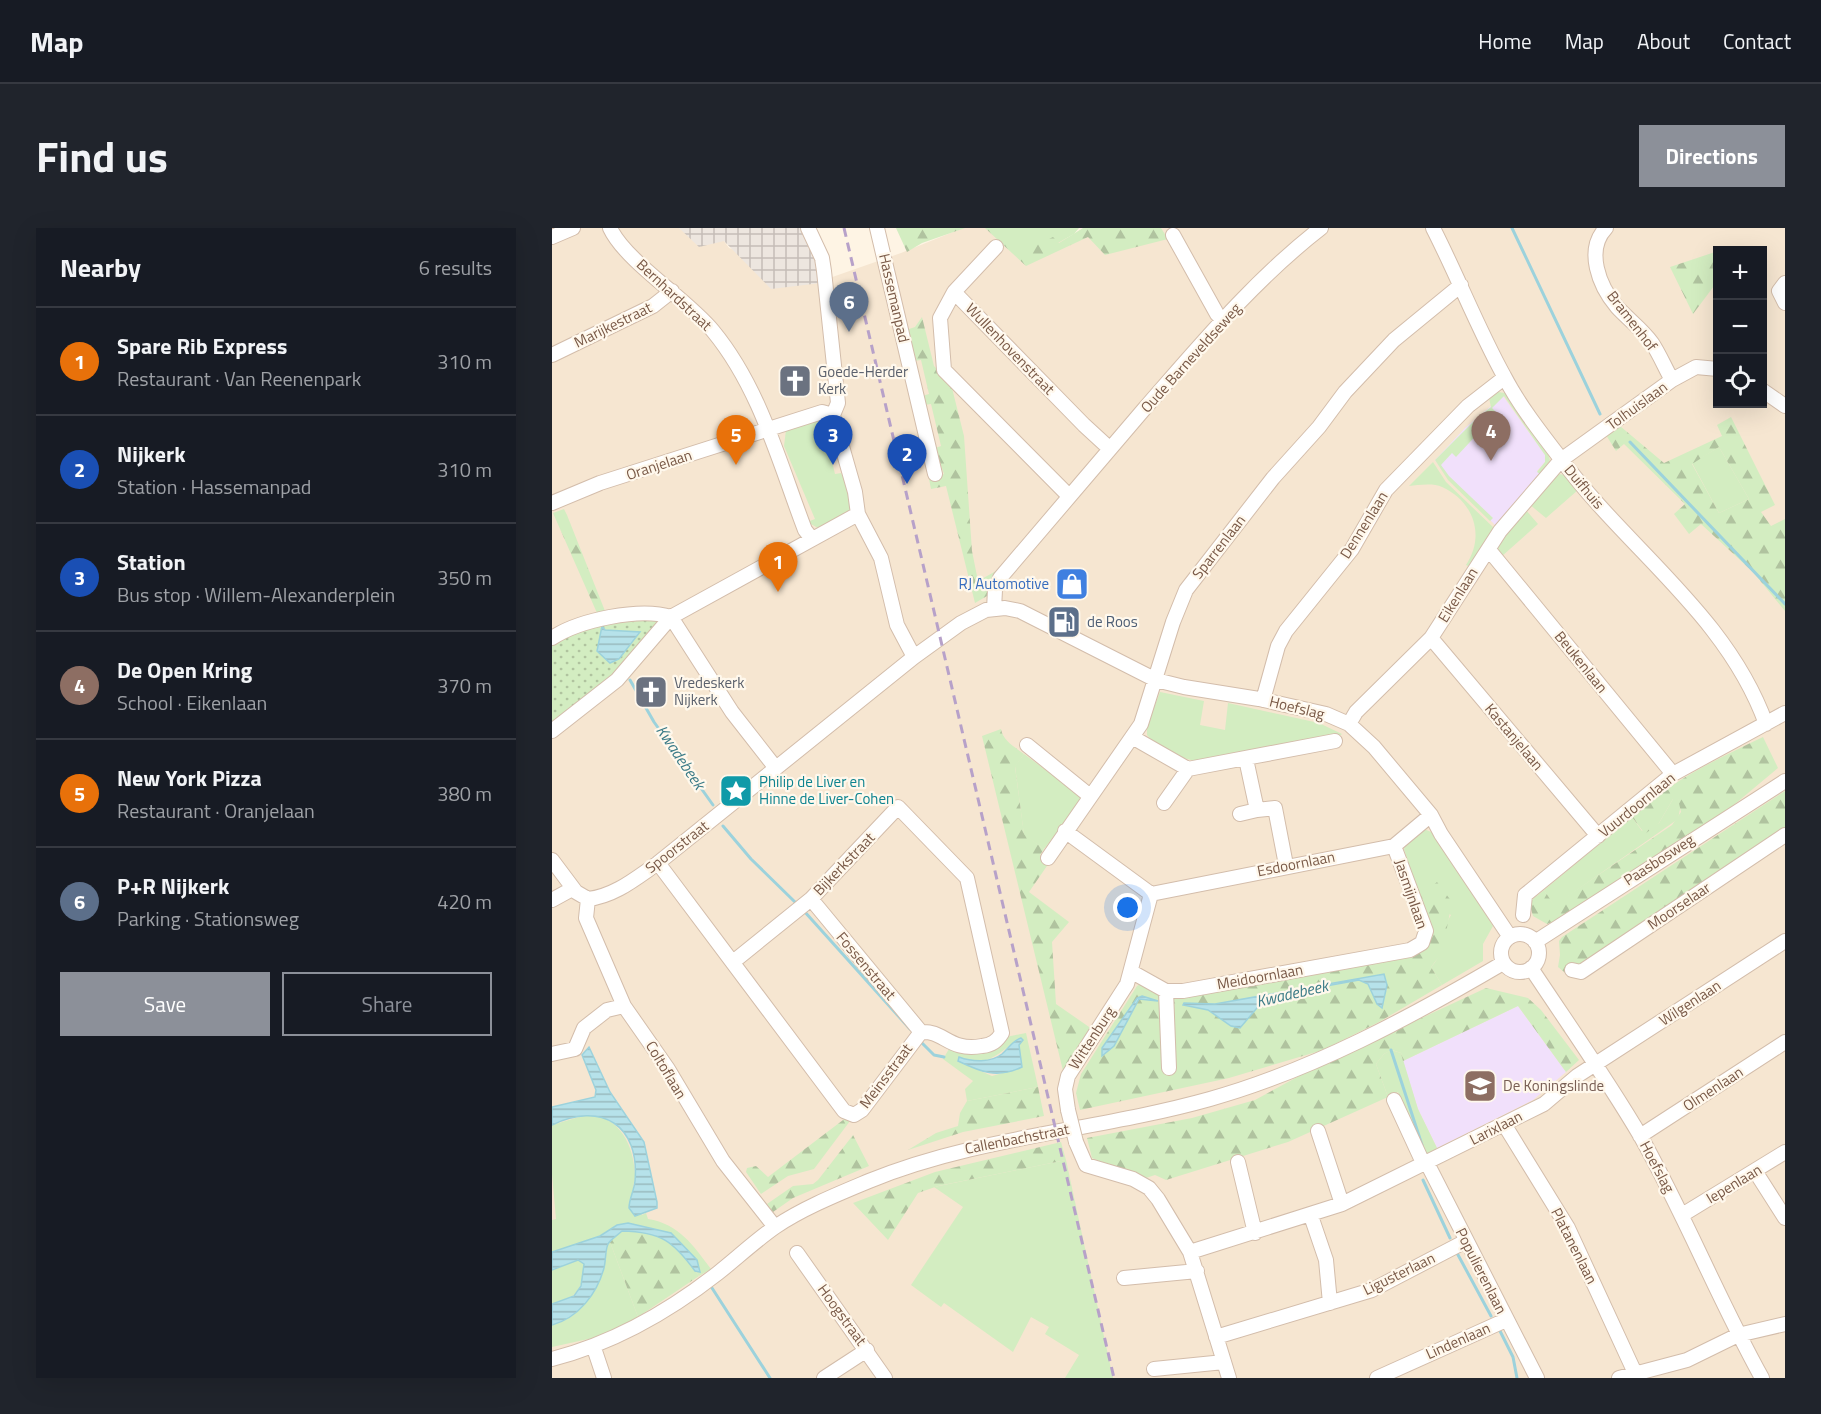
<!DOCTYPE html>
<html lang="en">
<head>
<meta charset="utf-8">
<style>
	body { margin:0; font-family:"Titillium Web",sans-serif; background:#20242c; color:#f1f3f6 }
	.controls { position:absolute; right:18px; top:18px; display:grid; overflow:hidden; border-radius:0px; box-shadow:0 6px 24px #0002 }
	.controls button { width:54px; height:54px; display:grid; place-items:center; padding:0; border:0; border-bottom:2px solid #363941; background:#171b24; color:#f1f3f6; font:30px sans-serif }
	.you { position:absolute; left:576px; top:680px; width:21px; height:21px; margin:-15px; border:4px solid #fff; border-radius:50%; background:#1a73e8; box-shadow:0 0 0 9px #1a73e833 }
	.badge { display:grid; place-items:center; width:39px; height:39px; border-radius:50%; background:#8c9099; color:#fff; font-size:20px; font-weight:700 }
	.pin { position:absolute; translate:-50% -50px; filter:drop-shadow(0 2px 3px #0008) }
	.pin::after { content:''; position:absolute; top:32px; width:21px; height:18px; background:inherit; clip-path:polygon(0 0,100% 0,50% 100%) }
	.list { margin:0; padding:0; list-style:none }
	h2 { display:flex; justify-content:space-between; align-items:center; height:78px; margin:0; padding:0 24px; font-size:26px }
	h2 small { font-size:20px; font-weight:400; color:#9ea1a6 }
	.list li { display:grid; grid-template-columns:39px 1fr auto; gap:18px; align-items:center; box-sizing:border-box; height:108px; padding:0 24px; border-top:2px solid #363941 }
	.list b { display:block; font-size:22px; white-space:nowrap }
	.list p { margin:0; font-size:20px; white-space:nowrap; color:#9ea1a6 }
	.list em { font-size:20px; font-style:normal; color:#9ea1a6 }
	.actions { display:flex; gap:12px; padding:18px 24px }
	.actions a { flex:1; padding:14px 0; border:2px solid #8c9099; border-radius:0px; text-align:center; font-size:21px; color:#8c9099 }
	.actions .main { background:#8c9099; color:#fff }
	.icon { flex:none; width:33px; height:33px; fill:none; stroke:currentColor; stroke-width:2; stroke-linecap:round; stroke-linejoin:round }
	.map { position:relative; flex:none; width:1233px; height:1150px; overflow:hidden; border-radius:0px }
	header { display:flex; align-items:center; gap:36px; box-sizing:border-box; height:84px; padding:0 30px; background:#171b24; border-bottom:2px solid #363941 }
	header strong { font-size:28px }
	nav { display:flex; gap:33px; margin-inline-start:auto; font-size:21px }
	.intro { display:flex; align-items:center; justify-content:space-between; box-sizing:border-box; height:144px; padding:0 36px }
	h1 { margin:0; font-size:42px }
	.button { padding:15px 27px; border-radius:0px; background:#8c9099; color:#fff; font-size:21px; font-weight:700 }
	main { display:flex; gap:36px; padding:0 36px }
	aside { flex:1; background:#171b24; border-radius:0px; box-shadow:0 6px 24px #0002 }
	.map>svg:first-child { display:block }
	.residential { fill:#f6e6d1; fill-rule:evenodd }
	.industrial { fill:url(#industrial-grid) }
	.education { fill:#f1e0fb }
	.grass { fill:#d3edc1; fill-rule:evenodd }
	.forest { fill:url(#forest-firs); fill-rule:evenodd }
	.park { fill:url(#park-dots) }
	.water { fill:url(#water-rules); stroke:#9cd2dc; stroke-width:1.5 }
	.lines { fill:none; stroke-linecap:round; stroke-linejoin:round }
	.stream { stroke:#9cd2dc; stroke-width:3 }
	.minor-casing { stroke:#d3bdab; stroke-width:16 }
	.minor { stroke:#fff; stroke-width:14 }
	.rail { stroke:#b7a1c9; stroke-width:3; stroke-dasharray:9 6; stroke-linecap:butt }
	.minor-bridge-casing { stroke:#d3bdab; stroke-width:16; stroke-linecap:butt }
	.minor-bridge { stroke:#fff; stroke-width:14 }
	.labels { text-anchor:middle; stroke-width:4.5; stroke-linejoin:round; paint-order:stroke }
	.street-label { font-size:15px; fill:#795947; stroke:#fff8ec }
	.worship-label { font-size:15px; fill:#5b616d; stroke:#fff8ec; text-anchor:start }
	.shop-label { font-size:15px; fill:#366cbe; stroke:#fff8ec; text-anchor:end }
	.service-label { font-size:15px; fill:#4e5e75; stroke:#fff8ec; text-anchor:start }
	.culture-label { font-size:15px; fill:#0d838f; stroke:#fff8ec; text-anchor:start }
	.education-label { font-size:15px; fill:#785e54; stroke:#fff8ec; text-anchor:start }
	.water-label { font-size:16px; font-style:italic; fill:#3b7b87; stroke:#fff8ec }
</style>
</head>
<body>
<header>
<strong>Map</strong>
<nav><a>Home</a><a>Map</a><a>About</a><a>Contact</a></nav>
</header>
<div class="intro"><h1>Find us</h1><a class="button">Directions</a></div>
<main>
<aside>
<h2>Nearby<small>6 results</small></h2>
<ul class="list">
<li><span class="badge" style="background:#e8710a">1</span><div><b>Spare Rib Express</b><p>Restaurant · Van Reenenpark</p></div><em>310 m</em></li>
<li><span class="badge" style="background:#1a4fb4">2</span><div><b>Nijkerk</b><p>Station · Hassemanpad</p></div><em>310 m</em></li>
<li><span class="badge" style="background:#1a4fb4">3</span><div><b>Station</b><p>Bus stop · Willem-Alexanderplein</p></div><em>350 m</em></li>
<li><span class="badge" style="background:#8d6e63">4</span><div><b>De Open Kring</b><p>School · Eikenlaan</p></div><em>370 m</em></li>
<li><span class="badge" style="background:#e8710a">5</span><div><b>New York Pizza</b><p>Restaurant · Oranjelaan</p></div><em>380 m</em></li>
<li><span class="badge" style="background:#5c6f8a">6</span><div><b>P+R Nijkerk</b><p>Parking · Stationsweg</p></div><em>420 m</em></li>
</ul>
<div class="actions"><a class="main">Save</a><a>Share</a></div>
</aside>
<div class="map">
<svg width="1233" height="1150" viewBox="0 0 1233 1150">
	<defs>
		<pattern id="industrial-grid" width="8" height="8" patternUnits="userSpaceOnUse" patternTransform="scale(1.5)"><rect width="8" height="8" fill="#ede6df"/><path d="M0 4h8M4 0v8" fill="none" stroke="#c5bdb7"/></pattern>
		<pattern id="forest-firs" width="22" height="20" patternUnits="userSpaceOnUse" patternTransform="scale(1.5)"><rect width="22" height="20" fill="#d3edc1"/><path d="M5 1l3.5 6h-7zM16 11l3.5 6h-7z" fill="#b0c39f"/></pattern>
		<pattern id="park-dots" width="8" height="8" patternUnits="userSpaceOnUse" patternTransform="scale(1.5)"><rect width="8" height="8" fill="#d3edc1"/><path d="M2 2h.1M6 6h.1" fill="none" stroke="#b0c39f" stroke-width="1.8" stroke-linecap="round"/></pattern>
		<pattern id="water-rules" width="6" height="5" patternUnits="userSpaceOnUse" patternTransform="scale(1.5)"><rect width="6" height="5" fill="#b6e2ea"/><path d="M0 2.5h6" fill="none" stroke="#99babf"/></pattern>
	</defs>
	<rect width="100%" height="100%" fill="#fef4e4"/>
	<path class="residential" d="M0 0H127L134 5 172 13 177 20 269 53 349 25 411 0H450L477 26 522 7 583 0H1233V1150H0ZM1166 22H1210V176H1166Z"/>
	<path class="industrial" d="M127 0H251L267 34 269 55 219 61 172 13 147 19Z"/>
	<path class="education" d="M951 168 993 227V234L985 243 988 246 944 298 892 245 883 232 913 200Z
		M966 778 1014 844 981 872 885 920 866 881 851 833Z"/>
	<path class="grass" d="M436 0H527L522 6 477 31Z
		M946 164 953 165 995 223 998 232 988 246 985 244 993 234V227L952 168 940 180 945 185 936 195 931 190 927 192 925 190 939 179 937 170Z
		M268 191 275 197 271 198 283 246 289 245 296 258 299 282 268 301 255 294 263 291 232 218 234 202Z
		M923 192 931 200 904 229 900 225 889 237 897 248 941 290 938 293 896 252 883 232Z
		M1167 219 1197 271 1167 285 1140 235Z
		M881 234 894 254 943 301 916 338 914 337C934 307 921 273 890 259 882 255 866 257 857 258Z
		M1005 246 1015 247 1026 262 994 290 977 276Z
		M973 281 986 296 949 329 945 317Z
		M608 464 652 473 648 497 673 502 676 475 767 495 790 506 785 510 783 506 647 534C628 530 607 522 595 507V498Z
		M472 526 532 570 492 621 472 607 463 538Z
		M1121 571H1126L1129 576 1126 591 1002 678 992 662 1080 589 1090 603 1107 595Z
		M872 601 886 607 941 698 931 716V733L890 757 879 739C895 723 888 704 899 687L867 669 852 621 856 612Z
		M474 805 486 859 415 873 413 861 421 853 391 831 397 821 410 826H422L443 821 454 809ZM469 810 471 812 467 817 465 841 440 848 406 833 407 830C438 840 446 824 469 810Z
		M839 822 849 825 866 881 885 920 875 929 846 864 836 869 824 836 832 826Z
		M37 886C68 889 82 918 83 947 83 953 80 960 81 965 83 973 87 981 90 987L94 985 96 991C127 996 141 1017 159 1041L147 1048 133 1029 58 1014 86 1089 50 1108 0 1119V1097C35 1088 50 1053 55 1020H15L0 1024V992L4 991 0 946V897Z
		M514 932 561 1150H513L527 1127 493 1106 497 1099 479 1089 461 1124 392 1075 389 1079 359 1057 411 979 382 959Z
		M26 1032 32 1036C33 1058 22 1074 0 1076V1042Z"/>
	<path class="forest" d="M344 0H413L370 15 355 24Z
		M433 0H447L472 23 501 9 507 15 531 0H609L616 11 553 27 536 9 474 38Z
		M1166 23 1165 54 1141 86 1118 39Z
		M370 89 382 138 399 156 412 208 420 323 426 353 444 343 437 355 435 368 423 375 394 258 379 261 377 251 392 246 383 220 389 218 379 176 372 177 370 168 377 166 369 132 362 133 354 102 363 99Z
		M1179 189 1223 277 1209 284 1219 298 1233 291V383L1201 344 1149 296 1137 306 1122 286 1133 276 1072 216 1064 223 1054 207 1068 198 1112 235 1170 208 1165 197ZM1167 219 1197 271 1167 285 1140 236Z
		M12 281 15 287 53 383 45 385 1 285Z
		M449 501C451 513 463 519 472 526L463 539 472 606 492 621 488 627 497 635 477 664 517 694 500 714 504 776 540 801 513 851 430 508Z
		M1211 509 1226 540 1171 586 1008 691 995 696 981 688 977 674 992 662 1002 677 1120 597 1129 584 1126 571H1121L1107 595 1093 606 1080 589C1118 553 1165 531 1211 509Z
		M1233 563V600L1219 611 1017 748 1006 739 1008 727 1007 713 1010 709Z
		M885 654 900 674 890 725 879 739 890 757 827 794 771 822 677 850 528 882 524 865 529 846 585 758 590 755 617 766 872 718 867 669ZM832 746 835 762 830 769 831 777 816 756 807 752 719 768 679 798 656 782 631 777 632 775 663 776Z
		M934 760 976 770 989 782 1027 832 1014 844 966 778 851 833 849 825 840 822 832 826 824 836 836 869 736 914 614 952 603 947 591 951 540 930 535 910 640 890 703 872 762 840Z
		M486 859 492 888 411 904 356 922 384 905 406 898 408 885 415 873Z
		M295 889 298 893 262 941 236 948 209 966 194 944 195 940 204 938 216 949Z
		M301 907 317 938 241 970 221 984 215 976 241 958 261 956 266 952Z
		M509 914 514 932 386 958 366 965 336 1012 301 975 383 944Z
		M70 1003C112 1004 123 1016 147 1048L86 1089 58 1014Z"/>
	<path class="park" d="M99 392 109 394 69 444 0 500V416C37 398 58 395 99 392Z"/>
	<path class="water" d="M50 398 53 402 88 404 67 431 58 435 45 423Z
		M832 746 835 757 830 780 825 776 816 756 807 752 719 768 710 774 688 800 679 798 656 782 631 777 632 775 663 776Z
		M590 768 606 773 587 771 562 818 550 828V820L585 770Z
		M469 810 471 812 467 817 470 839C445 851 429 844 406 833L407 829C420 834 439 835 450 826 457 820 460 813 469 810Z
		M37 819 58 864 92 914 105 974V980L83 988 77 980C77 971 82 963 83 953 88 897 49 873 0 897V879L43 869 44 862 30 827Z
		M76 995 119 1005 145 1032 148 1044 143 1043C121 1013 109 1004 70 1003 66 1007 59 1011 56 1016 53 1023 54 1032 52 1040 45 1066 26 1090 0 1097V1076L22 1068 29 1058 32 1036 26 1032 0 1042V1024L48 1008 65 997Z"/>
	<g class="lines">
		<path class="stream" d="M960 0 1048 186
			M1078 214 1233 376
			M78 452 102 494 161 577
			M171 598 199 631 244 675
			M252 683 358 801
			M369 814 382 827 392 829
			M839 822 870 917
			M871 952 898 1010
			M905 1025 939 1088
			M160 1060 218 1150
			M948 1103 961 1129 965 1150"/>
		<g class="minor-casing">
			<path id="minor" d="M58 0C74 34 135 71 161 103 208 160 227 234 253 302L260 311
				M256 0 270 30 272 43 286 175 281 187
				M325 0 383 246
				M881 0C906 49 926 101 952 148 967 177 989 205 1009 231 1075 321 1175 387 1214 496
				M1054 0C1033 22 1047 58 1065 79 1076 91 1091 102 1100 115 1108 127 1113 140 1120 152
				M621 7 665 86 671 92
				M0 9 21 0
				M444 19 402 64 532 197 557 220
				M1233 55 1227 63 1233 75
				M402 64 388 90 392 142 517 268
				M0 127 101 78 120 63
				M1210 162 1233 178
				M0 275 48 255 270 184 281 187 303 264 306 286 329 330 345 397 362 429
				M937 322 1121 546
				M442 381 443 362 448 350C496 293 545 237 593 180 648 117 703 51 769 0
				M0 410C27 392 88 379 119 389L180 484 223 539
				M879 410 1046 608
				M711 472 726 418 734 403 800 321 834 262 916 178 952 150
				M797 496 804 484 879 410 948 303 1009 232 1120 152 1144 139 1166 141
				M0 503 65 452 119 389 306 286
				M580 509 636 541 783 513
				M475 517 538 568
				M694 531 705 582 723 580 734 637
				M612 575 636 541
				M688 586 705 582
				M513 603 599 666
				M496 630 589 496 621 394 634 362 721 250 767 199 793 164 842 112 909 57
				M0 632 24 664 36 671C63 668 84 650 106 635L362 429 409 395 434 382 453 380 468 383 604 452 632 459 707 471 774 486 797 496 822 519 879 587 889 606 958 709
				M106 635 292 883 302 887 310 882 369 804C392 802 397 824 430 818 440 817 445 813 450 805L415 650 346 579 259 671 181 734
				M599 666 842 618 879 587
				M36 671 34 690 72 778 116 841 171 933 223 999
				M259 671 369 804
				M0 672 20 661
				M971 687 973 667 1121 546 1233 485
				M949 725a19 19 0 1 1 38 0a19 19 0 1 1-38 0Z
				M983 714 1233 553
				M979 740C1016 796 1055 851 1089 909 1133 987 1166 1071 1210 1150
				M1020 742 1029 744 1233 607
				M580 744 614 763H631L858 722 870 715 874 703 842 618
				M614 763 617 840
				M0 826 23 821 32 800 55 782 72 778
				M842 872 872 937
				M516 882 513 861 516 848 575 756 599 666
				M952 896 1016 1000 1083 1145
				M766 903 790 976
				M1088 908 1233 814
				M524 914 534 937 581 951 597 960 606 971 638 1024 677 1150
				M686 934 703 1005
				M875 935 985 1150
				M1203 943 1233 990
				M1130 987 1233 924
				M759 988 774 1032 778 1075
				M638 1024 790 976 992 876 1025 848 1233 713
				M245 1025 333 1150
				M572 1050 645 1043
				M664 1109 820 1062 914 1013
				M42 1120 52 1150
				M0 1131C62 1115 115 1085 166 1045 185 1030 203 1013 223 999 251 980 286 966 317 953 427 908 544 903 658 871 761 842 859 789 951 735
				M602 1141 672 1134
				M272 1150 315 1122
				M825 1150 954 1092
				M1067 1150 1135 1132 1186 1107 1233 1096"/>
		</g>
		<use href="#minor" class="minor"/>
		<path class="rail" d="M292 0 562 1150"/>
		<g class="minor-bridge-casing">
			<path id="minor-bridge" d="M516 882 524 914"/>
		</g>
		<use href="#minor-bridge" class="minor-bridge"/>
	</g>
	<defs>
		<g id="church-square" transform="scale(1.725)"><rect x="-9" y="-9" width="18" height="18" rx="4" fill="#6b7280" stroke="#fff8ec"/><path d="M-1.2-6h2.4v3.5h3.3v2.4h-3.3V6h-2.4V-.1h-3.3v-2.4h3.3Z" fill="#fff"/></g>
		<g id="shop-square" transform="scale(1.725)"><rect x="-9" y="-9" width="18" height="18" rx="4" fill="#3f7fe0" stroke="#fff8ec"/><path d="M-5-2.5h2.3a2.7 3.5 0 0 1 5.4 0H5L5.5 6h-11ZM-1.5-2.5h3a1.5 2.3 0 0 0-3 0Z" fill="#fff"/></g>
		<g id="fuel-square" transform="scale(1.725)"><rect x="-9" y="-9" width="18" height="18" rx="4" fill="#5c6f8a" stroke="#fff8ec"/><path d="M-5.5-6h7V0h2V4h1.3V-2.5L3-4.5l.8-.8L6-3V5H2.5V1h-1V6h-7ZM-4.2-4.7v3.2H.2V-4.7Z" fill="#fff"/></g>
		<g id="sight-square" transform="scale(1.725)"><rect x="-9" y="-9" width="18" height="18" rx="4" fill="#0f9aa8" stroke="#fff8ec"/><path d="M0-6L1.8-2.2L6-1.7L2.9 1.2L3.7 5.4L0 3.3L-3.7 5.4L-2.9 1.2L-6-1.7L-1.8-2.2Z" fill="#fff"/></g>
		<g id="school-square" transform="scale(1.725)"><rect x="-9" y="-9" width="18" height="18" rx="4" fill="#8d6e63" stroke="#fff8ec"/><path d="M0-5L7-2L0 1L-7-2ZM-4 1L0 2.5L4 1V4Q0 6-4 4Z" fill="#fff"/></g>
	</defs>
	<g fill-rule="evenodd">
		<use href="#church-square" x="243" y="153"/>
		<use href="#shop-square" x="520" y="356"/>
		<use href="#fuel-square" x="512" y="394"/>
		<use href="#church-square" x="99" y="464"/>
		<use href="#sight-square" x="184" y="563"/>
		<use href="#school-square" x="928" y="858"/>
	</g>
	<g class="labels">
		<g class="street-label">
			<text transform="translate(122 67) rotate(43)" y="5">Bernhardstraat</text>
			<text transform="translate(342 70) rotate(77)" y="5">Hassemanpad</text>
			<text transform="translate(1080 93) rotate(52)" y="5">Bramenhof</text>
			<text transform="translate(61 97) rotate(-26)" y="5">Marijkestraat</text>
			<text transform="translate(458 121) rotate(46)" y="5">Wullenhovenstraat</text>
			<text transform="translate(639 130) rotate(-48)" y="5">Oude Barneveldseweg</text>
			<text transform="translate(1085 178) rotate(-36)" y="5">Tolhuislaan</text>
			<text transform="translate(107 237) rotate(-18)" y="5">Oranjelaan</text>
			<text transform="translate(1032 259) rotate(50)" y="5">Duifhuis</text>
			<text transform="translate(812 297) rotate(-58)" y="5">Dennenlaan</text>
			<text transform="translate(667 319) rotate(-52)" y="5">Sparrenlaan</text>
			<text transform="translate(906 367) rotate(-58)" y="5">Eikenlaan</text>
			<text transform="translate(1029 434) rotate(51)" y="5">Beukenlaan</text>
			<text transform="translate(745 480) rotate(14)" y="5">Hoefslag</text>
			<text transform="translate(962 509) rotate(50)" y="5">Kastanjelaan</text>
			<text transform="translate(1085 577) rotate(-39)" y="5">Vuurdoornlaan</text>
			<text transform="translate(125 619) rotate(-38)" y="5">Spoorstraat</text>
			<text transform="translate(1107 632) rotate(-33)" y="5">Paasbosweg</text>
			<text transform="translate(292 636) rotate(-46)" y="5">Bijkerkstraat</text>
			<text transform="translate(744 636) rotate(-11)" y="5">Esdoornlaan</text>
			<text transform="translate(859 666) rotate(71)" y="5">Jasmijnlaan</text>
			<text transform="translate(1127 678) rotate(-34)" y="5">Moorselaar</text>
			<text transform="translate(314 738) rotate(50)" y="5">Fossenstraat</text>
			<text transform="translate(708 749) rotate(-10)" y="5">Meidoornlaan</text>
			<text transform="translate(1138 775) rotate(-33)" y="5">Wilgenlaan</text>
			<text transform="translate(540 810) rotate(-57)" y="5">Wittenburg</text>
			<text transform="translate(114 842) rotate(59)" y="5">Coltoflaan</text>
			<text transform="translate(334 848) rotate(-53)" y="5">Meinsstraat</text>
			<text transform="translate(1161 861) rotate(-33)" y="5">Olmenlaan</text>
			<text transform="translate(944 900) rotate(-27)" y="5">Larixlaan</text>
			<text transform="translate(465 911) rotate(-11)" y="5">Callenbachstraat</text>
			<text transform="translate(1105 939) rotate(62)" y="5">Hoefslag</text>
			<text transform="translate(1182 956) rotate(-31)" y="5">Iepenlaan</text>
			<text transform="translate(1022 1018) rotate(63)" y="5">Platanenlaan</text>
			<text transform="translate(929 1043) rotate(63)" y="5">Populierenlaan</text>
			<text transform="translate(847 1046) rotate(-26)" y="5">Ligusterlaan</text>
			<text transform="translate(290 1087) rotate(54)" y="5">Hoogstraat</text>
			<text transform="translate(906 1113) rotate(-24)" y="5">Lindenlaan</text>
		</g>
		<g class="worship-label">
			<text x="266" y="149">Goede-Herder<tspan x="266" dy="17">Kerk</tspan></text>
			<text x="122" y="460">Vredeskerk<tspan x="122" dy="17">Nijkerk</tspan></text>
		</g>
		<g class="shop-label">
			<text x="497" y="361">RJ Automotive</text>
		</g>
		<g class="service-label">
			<text x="535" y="399">de Roos</text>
		</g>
		<g class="culture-label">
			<text x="207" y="559">Philip de Liver en<tspan x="207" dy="17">Hinne de Liver-Cohen</tspan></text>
		</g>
		<g class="education-label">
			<text x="951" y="863">De Koningslinde</text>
		</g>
		<g class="water-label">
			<text transform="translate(129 529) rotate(56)" y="6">Kwadebeek</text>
			<text transform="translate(740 765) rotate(-13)" y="6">Kwadebeek</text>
		</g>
	</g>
</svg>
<div class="controls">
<button>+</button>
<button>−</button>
<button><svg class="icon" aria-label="locate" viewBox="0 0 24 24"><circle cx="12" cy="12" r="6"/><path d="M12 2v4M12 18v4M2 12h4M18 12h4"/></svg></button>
</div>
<div class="you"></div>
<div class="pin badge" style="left:226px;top:364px;background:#e8710a">1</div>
<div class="pin badge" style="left:355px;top:256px;background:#1a4fb4">2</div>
<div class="pin badge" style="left:281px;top:237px;background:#1a4fb4">3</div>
<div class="pin badge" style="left:939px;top:233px;background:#8d6e63">4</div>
<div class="pin badge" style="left:184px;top:237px;background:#e8710a">5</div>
<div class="pin badge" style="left:297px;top:104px;background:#5c6f8a">6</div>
</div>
</main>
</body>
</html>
